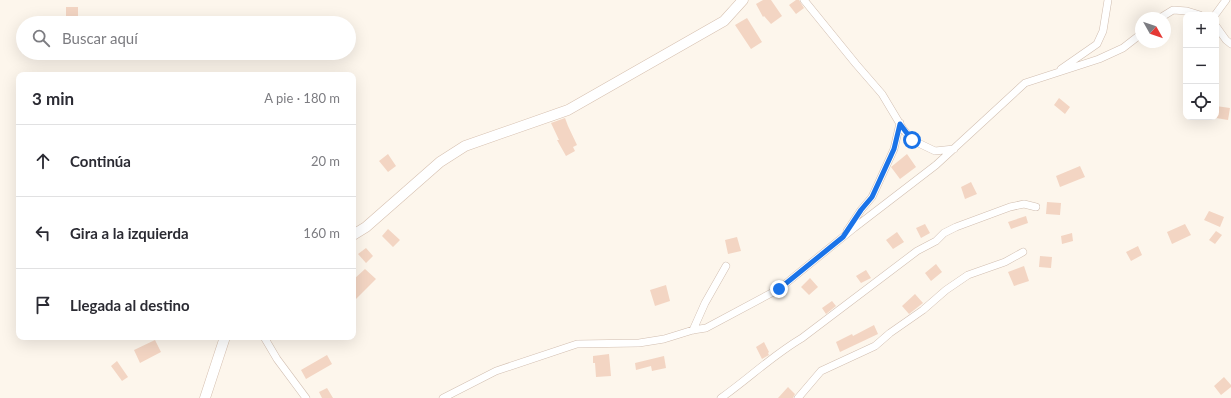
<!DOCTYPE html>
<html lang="es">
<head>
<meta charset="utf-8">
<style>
	body { margin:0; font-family:Lato,sans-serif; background:#f7f7f7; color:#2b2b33 }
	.controls { position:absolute; right:12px; top:12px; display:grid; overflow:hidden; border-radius:8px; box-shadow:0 4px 16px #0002 }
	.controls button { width:36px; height:36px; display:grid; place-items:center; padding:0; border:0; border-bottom:1px solid #e1e1e2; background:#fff; color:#2b2b33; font:20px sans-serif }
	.compass { position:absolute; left:1135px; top:12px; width:36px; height:36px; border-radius:50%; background:#fff; box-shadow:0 4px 16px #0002; rotate:130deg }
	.stop { position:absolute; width:12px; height:12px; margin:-9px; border:3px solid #1a73e8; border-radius:50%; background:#fff }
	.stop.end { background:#1a73e8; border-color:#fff; box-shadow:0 1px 4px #0008 }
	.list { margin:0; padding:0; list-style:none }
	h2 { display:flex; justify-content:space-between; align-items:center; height:52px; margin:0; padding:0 16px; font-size:17px }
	h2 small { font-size:13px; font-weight:400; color:#7c7c81 }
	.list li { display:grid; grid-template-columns:26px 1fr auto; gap:12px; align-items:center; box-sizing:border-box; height:72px; padding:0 16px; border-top:1px solid #e1e1e2 }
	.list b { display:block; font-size:15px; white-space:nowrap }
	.list em { font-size:13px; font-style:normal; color:#7c7c81 }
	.icon { flex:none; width:22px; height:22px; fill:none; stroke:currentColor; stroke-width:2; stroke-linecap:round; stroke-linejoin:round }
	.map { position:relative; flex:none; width:1231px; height:398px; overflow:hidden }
	.search { position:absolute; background:#fff; box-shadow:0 4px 16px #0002; left:16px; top:16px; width:340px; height:44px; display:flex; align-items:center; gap:10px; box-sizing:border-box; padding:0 14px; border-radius:22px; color:#7c7c81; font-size:15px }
	.panel { position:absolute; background:#fff; box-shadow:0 4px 16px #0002; left:16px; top:72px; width:340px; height:268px; border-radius:8px }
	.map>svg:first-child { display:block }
	.building { fill:#f3d5c3 }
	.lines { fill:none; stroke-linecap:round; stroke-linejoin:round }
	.street-casing { stroke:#d1beb0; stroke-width:8 }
	.secondary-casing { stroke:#d6c0b0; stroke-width:11 }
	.street { stroke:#fff; stroke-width:7 }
	.secondary { stroke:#fff; stroke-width:10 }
	.route { stroke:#1a73e8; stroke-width:5 }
</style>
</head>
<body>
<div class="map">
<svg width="1231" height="398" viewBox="0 0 1231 398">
	<rect width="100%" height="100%" fill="#fdf6ec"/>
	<path class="building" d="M763 0H771L782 16 771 24 764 16 763 17 756 4Z
		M796 0H799L804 8 796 14 789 5Z
		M66 7H78V23H66Z
		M747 18 762 42 751 49 735 25Z
		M1059 98 1070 107 1065 114 1054 105Z
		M1216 106 1230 108 1228 120 1216 118Z
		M565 118 568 126 577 145 573 147 575 151 566 156 557 140H559L551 123Z
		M388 154 396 166 388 172 379 161Z
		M907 154 916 167 900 179 891 167Z
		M1080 166 1085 177 1060 187 1056 176Z
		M971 182 977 194 965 199 961 187Z
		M1047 202 1061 203 1060 215 1046 214Z
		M1209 211 1224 217 1220 227 1204 220Z
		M1026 216 1028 223 1011 229 1008 222Z
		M925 224 930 233 921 238 916 228Z
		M1185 224 1191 235 1172 244 1167 232Z
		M388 229 400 240 393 247 382 236Z
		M1216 231 1222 235 1215 244 1209 240Z
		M897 232 904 242 893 249 886 240Z
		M1072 233 1073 241 1062 244 1061 236Z
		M737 237 741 251 728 254 725 240Z
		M1138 246 1142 255 1131 261 1126 252Z
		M366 248 373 256 366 263 358 254Z
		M1040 256 1052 257 1051 268 1039 267Z
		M936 264 942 272 931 281 925 273Z
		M1024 266 1029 281 1014 286 1008 272Z
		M365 269 376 279 353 302V280Z
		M866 270 871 278 861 283 856 276Z
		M810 278 818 287 809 295 801 287Z
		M666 285 670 301 655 306 650 290Z
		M915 294 923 303 909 314 902 306Z
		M832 301 836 306 826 314 822 308Z
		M874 325 878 334 840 352 836 342 852 334 853 336Z
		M155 340 161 352 140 363 134 350Z
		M764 342 769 352 768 353 769 355 762 359 756 347Z
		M609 354 611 376 596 377 595 363H593V356Z
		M327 355 332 364 306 379 301 370Z
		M664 356 666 368 652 371 651 366 636 370 635 363Z
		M117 361 128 377 122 381 111 366Z
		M1224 377 1231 385V387L1221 395 1214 386Z
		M788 387 795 394 793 398H778Z
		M327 388 333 398H322L319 392Z"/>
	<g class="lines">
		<g class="street-casing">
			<path id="street" d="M804 0 856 64 882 94 903 129 912 140 935 151 954 149
				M1215 15 1226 0
				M1160 18 1173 10 1187 11 1200 15
				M1216 26 1226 40 1231 44
				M1061 69 1097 44 1103 31 1108 0
				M847 231 861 210 872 197 878 184 894 149 900 123
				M693 330 705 303 726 266
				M264 337 277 359 306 398
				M443 398 496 371 577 344 639 343 664 339 693 330 706 328 779 289 854 228 936 165 1025 83 1099 59 1123 48 1141 34
				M721 398C748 379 773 355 802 338L917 251 936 241 944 233 956 227 1010 207 1024 204 1036 207
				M798 398 821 371 875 346 890 333 923 310 946 290 968 275 1005 262 1023 252"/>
		</g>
		<g class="secondary-casing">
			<path id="secondary" d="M353 235 366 227 440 162 465 146 568 110 724 21 743 0
				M205 398 225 337"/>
		</g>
		<use href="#street" class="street"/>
		<use href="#secondary" class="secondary"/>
	</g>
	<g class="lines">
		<path class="route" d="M779 289 843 237 861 210 872 197 894 149 900 124 912 140"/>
	</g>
</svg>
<div class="controls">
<button>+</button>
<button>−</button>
<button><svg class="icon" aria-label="locate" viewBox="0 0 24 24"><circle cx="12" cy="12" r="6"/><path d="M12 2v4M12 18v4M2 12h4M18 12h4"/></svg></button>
</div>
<svg class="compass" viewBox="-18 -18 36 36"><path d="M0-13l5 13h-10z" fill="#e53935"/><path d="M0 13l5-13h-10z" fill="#7c7c81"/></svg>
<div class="stop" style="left:912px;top:140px"></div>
<div class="stop end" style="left:779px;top:289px"></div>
<div class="search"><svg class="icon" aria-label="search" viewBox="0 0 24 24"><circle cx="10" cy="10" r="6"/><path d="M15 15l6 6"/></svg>Buscar aquí</div>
<section class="panel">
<h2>3 min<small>A pie · 180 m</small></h2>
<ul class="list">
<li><svg class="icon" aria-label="ahead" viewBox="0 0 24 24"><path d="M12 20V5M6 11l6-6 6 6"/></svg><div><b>Continúa</b></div><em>20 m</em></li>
<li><svg class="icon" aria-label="left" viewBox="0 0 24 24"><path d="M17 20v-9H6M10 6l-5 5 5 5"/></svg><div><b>Gira a la izquierda</b></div><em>160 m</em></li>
<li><svg class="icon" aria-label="arrive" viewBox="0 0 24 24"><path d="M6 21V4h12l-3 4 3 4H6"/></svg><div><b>Llegada al destino</b></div></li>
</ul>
</section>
</div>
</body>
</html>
